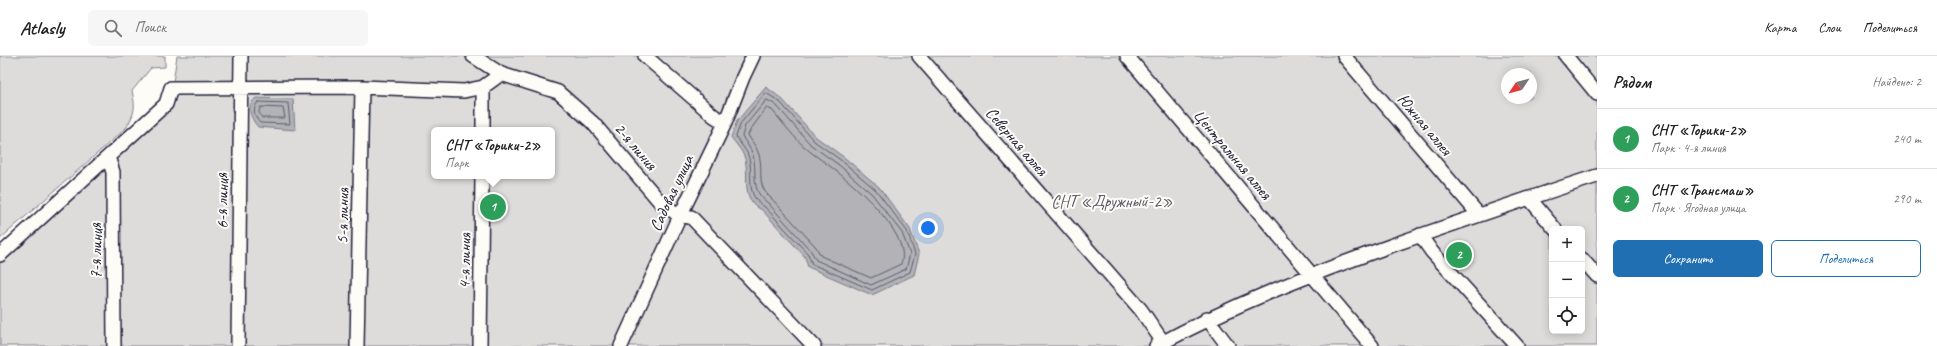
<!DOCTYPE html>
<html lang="ru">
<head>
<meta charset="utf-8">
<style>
	body { margin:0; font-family:Caveat,sans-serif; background:#f6f6f6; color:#222 }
	.controls { position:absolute; right:12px; bottom:12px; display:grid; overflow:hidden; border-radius:6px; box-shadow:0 2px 10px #0003 }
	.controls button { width:36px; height:36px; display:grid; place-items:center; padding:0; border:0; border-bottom:1px solid #e0e0e0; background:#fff; color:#222; font:20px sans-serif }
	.compass { position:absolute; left:1501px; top:12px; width:36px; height:36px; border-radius:50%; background:#fff; box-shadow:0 2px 10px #0003; rotate:235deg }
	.you { position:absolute; left:928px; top:172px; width:14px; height:14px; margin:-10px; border:3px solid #fff; border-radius:50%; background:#1a73e8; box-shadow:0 0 0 6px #1a73e833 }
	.badge { display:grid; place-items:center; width:26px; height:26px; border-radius:50%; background:#1f6fb2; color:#fff; font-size:13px; font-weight:700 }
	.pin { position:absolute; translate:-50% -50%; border:2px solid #fff; box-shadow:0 1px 4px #0006 }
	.popup { position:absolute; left:431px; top:71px; width:124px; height:52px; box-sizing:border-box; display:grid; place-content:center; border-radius:6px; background:#fff; filter:drop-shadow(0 1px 3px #0005); font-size:13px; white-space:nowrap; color:#767676 }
	.popup b { font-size:15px; color:#222 }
	.popup::after { content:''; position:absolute; left:50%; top:100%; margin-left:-8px; border:8px solid transparent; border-top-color:#fff }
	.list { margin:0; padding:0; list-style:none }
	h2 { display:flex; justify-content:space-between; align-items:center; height:52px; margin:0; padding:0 16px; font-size:17px }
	h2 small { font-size:13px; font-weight:400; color:#767676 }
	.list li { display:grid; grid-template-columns:26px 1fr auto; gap:12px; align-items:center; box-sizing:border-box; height:60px; padding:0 16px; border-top:1px solid #e0e0e0 }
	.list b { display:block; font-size:15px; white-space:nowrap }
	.list p { margin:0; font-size:13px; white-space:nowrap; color:#767676 }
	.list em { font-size:13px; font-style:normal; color:#767676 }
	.actions { display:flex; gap:8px; padding:12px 16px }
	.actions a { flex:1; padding:9px 0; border:1px solid #1f6fb2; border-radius:6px; text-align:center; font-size:14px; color:#1f6fb2 }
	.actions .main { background:#1f6fb2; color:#fff }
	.icon { flex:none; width:22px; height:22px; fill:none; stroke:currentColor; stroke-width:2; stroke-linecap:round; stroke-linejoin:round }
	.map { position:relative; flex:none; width:1597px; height:290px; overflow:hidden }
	header { display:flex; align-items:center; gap:24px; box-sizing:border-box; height:56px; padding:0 20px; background:#fff; border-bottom:1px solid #e0e0e0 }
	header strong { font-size:19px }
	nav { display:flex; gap:22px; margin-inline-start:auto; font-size:14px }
	.search { width:280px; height:36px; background:#f6f6f6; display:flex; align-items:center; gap:10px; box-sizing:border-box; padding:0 14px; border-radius:6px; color:#767676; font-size:15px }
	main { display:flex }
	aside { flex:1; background:#fff }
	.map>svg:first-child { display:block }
	.green { fill:#dddcdb; stroke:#807f8b; fill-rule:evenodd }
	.water { fill:#b2b2b7; stroke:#787885 }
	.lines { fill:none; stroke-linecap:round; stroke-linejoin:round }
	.shore { stroke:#5c5c6d; stroke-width:1 }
	.minor-casing { stroke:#22223b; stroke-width:16 }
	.minor { stroke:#fdfcf7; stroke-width:13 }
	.labels { text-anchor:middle; stroke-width:4; stroke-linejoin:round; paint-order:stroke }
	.street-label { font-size:17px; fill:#22223b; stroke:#fdfcf7 }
	.park-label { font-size:17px; fill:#5a5a6b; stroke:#fdfcf7 }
</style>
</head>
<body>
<header>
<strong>Atlasly</strong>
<div class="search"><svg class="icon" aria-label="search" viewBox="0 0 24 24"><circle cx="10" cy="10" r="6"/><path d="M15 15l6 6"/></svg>Поиск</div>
<nav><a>Карта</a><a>Слои</a><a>Поделиться</a></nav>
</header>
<main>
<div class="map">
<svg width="1597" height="290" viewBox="0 0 1597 290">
	<rect width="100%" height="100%" fill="#fdfcf7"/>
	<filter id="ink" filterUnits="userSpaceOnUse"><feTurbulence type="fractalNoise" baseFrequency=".025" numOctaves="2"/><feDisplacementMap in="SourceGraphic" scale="8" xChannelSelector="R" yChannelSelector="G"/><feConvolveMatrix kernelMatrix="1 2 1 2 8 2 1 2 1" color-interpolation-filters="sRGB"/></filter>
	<g filter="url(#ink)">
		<path class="green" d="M0 0H165V11L151 12 132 35C136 52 135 57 126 72L0 183Z
			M177 0H1597V290H0V199L166 48 173 26ZM1507 18H1531V42H1507ZM434 74H552V120H434ZM1552 173H1582V275H1552Z"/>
		<path class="water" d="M766 31 782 43 816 81 845 102 879 131 910 173 919 198 914 219 872 239 808 211 805 201 762 154C738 142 751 118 744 100 741 93 735 87 731 81L737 65Z
			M256 42 293 43 295 74 258 71C251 63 245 50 256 42Z"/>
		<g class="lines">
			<path class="shore" d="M766 37 780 46 814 85 842 105 876 134 907 175 915 198 910 216 872 234 812 208 808 198 765 151C743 138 755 119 748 99 746 93 739 87 736 80L741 67Z
				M767 44 776 49 811 89 839 109 872 138 902 177 910 198 906 213 871 229 816 204 811 195 768 147C749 133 758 119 753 99 751 92 745 86 742 80L745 70Z
				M258 46 288 47 290 68 260 67C254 60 252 53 258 46Z
				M261 51 283 52 285 62H262L259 56Z
				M767 52 772 54C783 67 794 82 807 93 816 101 827 107 836 115 857 131 912 179 901 208L871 222 821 200 816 191 772 143C754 128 765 115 758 96 756 90 751 85 748 79L751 73Z"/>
			<g class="minor-casing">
				<path id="minor" d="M473 0 501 18 558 36 593 67 661 147 680 160 691 161 814 290
					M645 0 714 60 725 67
					M919 0 1141 254 1163 286
					M1127 0 1372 290
					M1344 0 1479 159
					M1566 0 1597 38
					M483 74V31
					M108 101 113 116 114 290
					M1529 142 1555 173
					M1420 179 1432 196 1517 290
					M0 199 166 48 171 32 362 31 464 35 483 31 501 18
					M1582 203 1597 220
					M1207 262 1228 290
					M238 290 241 0
					M357 290 362 31
					M480 290 482 120
					M621 290 680 160 725 67 743 21 753 0
					M1156 290C1232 249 1309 219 1390 190 1459 166 1528 142 1597 120"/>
			</g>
			<use href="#minor" class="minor"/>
		</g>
	</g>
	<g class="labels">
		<g class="street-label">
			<text transform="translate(1425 68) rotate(50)" y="6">Южная аллея</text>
			<text transform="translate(1017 85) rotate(49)" y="6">Северная аллея</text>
			<text transform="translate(636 90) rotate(50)" y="6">2-я линия</text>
			<text transform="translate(1233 98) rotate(50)" y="6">Центральная аллея</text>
			<text transform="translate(671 137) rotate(-65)" y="6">Садовая улица</text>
			<text transform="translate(222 145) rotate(-90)" y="6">6-я линия</text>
			<text transform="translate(342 160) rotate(-89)" y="6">5-я линия</text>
			<text transform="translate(96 195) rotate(-90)" y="6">7-я линия</text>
			<text transform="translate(464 205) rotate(-89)" y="6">4-я линия</text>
		</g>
		<g class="park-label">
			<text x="1112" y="151">СНТ «Дружный-2»</text>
		</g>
	</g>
</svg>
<div class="controls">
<button>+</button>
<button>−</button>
<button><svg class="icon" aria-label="locate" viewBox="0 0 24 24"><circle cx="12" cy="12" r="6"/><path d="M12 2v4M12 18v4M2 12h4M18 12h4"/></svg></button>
</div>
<svg class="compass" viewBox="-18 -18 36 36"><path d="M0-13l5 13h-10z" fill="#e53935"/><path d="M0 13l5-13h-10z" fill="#767676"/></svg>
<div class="you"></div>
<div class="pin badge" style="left:493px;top:151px;background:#2e9e5b">1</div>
<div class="popup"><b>СНТ «Торики-2»</b>Парк</div>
<div class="pin badge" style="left:1459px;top:199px;background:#2e9e5b">2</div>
</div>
<aside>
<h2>Рядом<small>Найдено: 2</small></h2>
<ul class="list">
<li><span class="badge" style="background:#2e9e5b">1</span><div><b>СНТ «Торики-2»</b><p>Парк · 4-я линия</p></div><em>240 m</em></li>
<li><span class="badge" style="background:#2e9e5b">2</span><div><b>СНТ «Трансмаш»</b><p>Парк · Ягодная улица</p></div><em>290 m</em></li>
</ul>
<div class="actions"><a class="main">Сохранить</a><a>Поделиться</a></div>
</aside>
</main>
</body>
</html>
